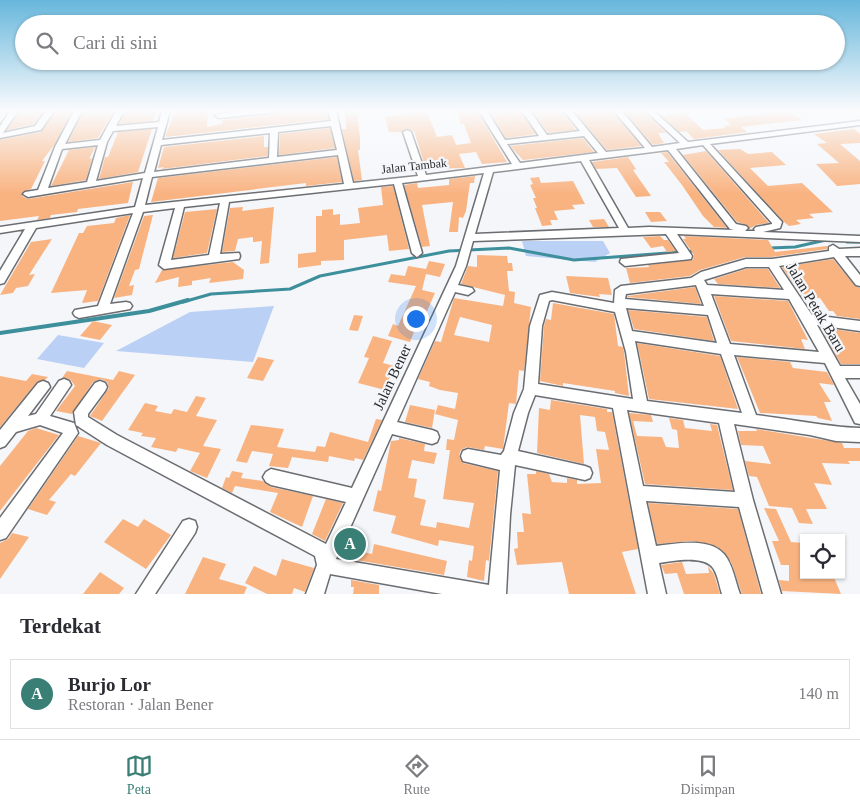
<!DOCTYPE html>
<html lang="id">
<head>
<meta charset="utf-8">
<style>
	body { margin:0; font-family:Georgia,serif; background:#f7f7f7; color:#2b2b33 }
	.controls { position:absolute; right:15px; bottom:15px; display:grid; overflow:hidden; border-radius:0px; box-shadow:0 1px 4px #0004 }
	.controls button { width:45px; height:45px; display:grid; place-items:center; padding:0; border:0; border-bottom:1px solid #e1e1e2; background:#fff; color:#2b2b33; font:25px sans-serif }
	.you { position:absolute; left:415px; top:318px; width:18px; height:18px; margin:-12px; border:4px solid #fff; border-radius:50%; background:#1a73e8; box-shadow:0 0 0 8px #1a73e833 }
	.badge { display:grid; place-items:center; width:32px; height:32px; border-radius:50%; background:#397f75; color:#fff; font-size:16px; font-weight:700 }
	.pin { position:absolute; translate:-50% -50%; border:2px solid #fff; box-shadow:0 1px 5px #0006 }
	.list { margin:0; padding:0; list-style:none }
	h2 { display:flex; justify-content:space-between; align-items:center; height:65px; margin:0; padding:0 20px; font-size:21px }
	h2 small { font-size:16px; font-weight:400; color:#7c7c81 }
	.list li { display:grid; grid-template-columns:32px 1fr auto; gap:15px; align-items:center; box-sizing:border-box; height:70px; margin:0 10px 10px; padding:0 10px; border:1px solid #e1e1e2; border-radius:0px }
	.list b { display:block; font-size:19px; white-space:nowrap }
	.list p { margin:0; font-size:16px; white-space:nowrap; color:#7c7c81 }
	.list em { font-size:16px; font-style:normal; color:#7c7c81 }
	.icon { flex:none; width:28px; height:28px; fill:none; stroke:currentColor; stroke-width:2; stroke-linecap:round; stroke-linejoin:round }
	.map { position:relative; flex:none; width:860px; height:594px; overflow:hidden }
	.search { position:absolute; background:#fff; box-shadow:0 1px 4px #0004; left:15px; right:15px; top:15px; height:55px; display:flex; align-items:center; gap:12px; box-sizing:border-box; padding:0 18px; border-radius:28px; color:#7c7c81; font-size:19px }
	.sheet { height:145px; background:#fff }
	nav { display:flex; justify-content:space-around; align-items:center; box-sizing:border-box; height:70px; border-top:1px solid #e1e1e2; background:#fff; font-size:14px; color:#7c7c81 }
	nav a { display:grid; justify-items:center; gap:2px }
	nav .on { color:#397f75 }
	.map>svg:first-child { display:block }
	.green { fill:#bbd0f5 }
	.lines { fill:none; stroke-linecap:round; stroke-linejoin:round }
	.stream-far1 { stroke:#3d8f9b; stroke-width:3 }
	.stream { stroke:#3d8f9b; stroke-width:4 }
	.building { fill:#f9b381; fill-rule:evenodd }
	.minor-casing { stroke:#6b6d71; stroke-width:3 }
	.minor { fill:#fff; fill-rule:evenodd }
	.labels { text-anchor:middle; stroke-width:4.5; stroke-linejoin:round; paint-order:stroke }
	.far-street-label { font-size:12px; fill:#27282a; stroke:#f4f6fa }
	.street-label { font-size:15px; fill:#27282a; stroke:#f4f6fa }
</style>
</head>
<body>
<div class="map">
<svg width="860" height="594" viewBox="0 0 860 594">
	<rect width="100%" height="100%" fill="#f4f6fa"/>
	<path class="green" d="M522 241H603L610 253 595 262 526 256Z
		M274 306 253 362 116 351 190 312Z
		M58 335 104 343 84 368 37 359Z"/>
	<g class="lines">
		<path class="stream-far1" d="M847 242H860
			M770 248 795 247 826 240
			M183 302 211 294 290 289 320 276 449 251 509 248 574 260 694 251"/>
		<path class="stream" d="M0 333 149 311 188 300"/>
	</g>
	<path class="building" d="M20 111H44L34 124 7 130Z
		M56 111H72L55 144 42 161H45L31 189 24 191 22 196 28 199 133 182 128 203 78 209 77 212 51 215 50 218 37 220 39 216 0 221V140L41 132Z
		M84 111H114L98 138 68 142Z
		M126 111H155L156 113 153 121 119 124Z
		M175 111H208L207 127 222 124 223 120 269 115 276 111H326L329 119 165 137Z
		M345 111H357L360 138V150H358L362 180 354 181 342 129H346Z
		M427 111 437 137 452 135 456 145 471 143 464 124H461L457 111H477L507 162 482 164 476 152 459 154 465 168 426 169 414 131 406 128 401 132H389L385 117Z
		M489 111H520L536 134 506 138Z
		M532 111H562L576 130 548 133Z
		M574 111H612L641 146 607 150Z
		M624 111H644L666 133H658L664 143 653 145Z
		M782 111H789L802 120 741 127 747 132 694 139 686 131 679 132 661 115 685 113 703 130 726 128 723 126 731 125 725 119Z
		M330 128 335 148 279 155 280 134Z
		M152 129 138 172 99 179 105 157H108L118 132Z
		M854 129 860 134V143L840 144 860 161V184L837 186 816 164 839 163 817 144 827 143 814 134Z
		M264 136V147H268L267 156 162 169 164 167 158 168 164 147Z
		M583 138 594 152 523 160 510 146Z
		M95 147 89 159 92 158 86 180 51 186 69 150Z
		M740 149 748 154 772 152 786 165 750 168 768 186 802 183 833 212 809 214 814 218 796 220 801 224 789 226 784 222 718 150Z
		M706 151 769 223 756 225 749 229 747 225 737 222 683 155Z
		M667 152 727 228 714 227 703 216 682 185 664 162H669L661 153Z
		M337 157 342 182 306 186V183L151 202 158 178Z
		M628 157 636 169 633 170 651 196 636 197 617 168 596 169 592 162Z
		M475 176 474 183H470L466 211 463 218 459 217 458 232H449L453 202 422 205 430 246 422 247 404 185 417 183 418 188 449 185V179Z
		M539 177 541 183 573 181 585 204 572 205 575 209 554 211 558 220H550L552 225 542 226 535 208H537L533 198H536L530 185 533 184 530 178Z
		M393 186 409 249 389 251 387 235 344 240V260L321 261V265L298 268V254L316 252V216H322V210L333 209V215L340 214V225L360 223 358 208 383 205 381 187Z
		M243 207 242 211 274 207 269 263 260 264 262 241 253 242V237L238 239 235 251 222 252 230 208Z
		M217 209 207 253 173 258 185 212Z
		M645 212H660L667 221 651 222Z
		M130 215 98 301 82 303 87 290 51 293 79 233H83L87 226 114 223 116 218Z
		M153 215 139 269 135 270 129 286 134 285 132 295 114 298 144 216Z
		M604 219 609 227H593L589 220Z
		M660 236 664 240H668L676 251 667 252 663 246 651 248 643 237Z
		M684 236 768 240 775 252 827 246V249L772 257H745L700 270 690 276 630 283 626 268 649 267 648 265 693 260 694 255 683 239H686Z
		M52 239 29 275 35 274 28 286 16 288 13 293 0 295 31 242Z
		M477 255 507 256 508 263H512L513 271H507L509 291 515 292 514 303 531 307 524 371 519 370 516 404 509 403 503 449 485 446 484 450 467 447 461 450 459 455 463 463 498 471 489 561 486 560 484 581 467 577 469 560 472 561 474 546 439 540 438 546 391 533 396 516 373 511 378 490 381 491 391 441 399 440V438L425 444 424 451 437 453 434 464 412 460 408 478 417 479 414 497 426 500 420 525 436 528 437 522 469 528 474 503 443 499 450 450H446L447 439 454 440 458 420 435 414 438 405 455 409 458 393 440 390 429 386 430 382 418 379 435 341 441 342 454 298 503 306 505 295 461 284 468 266 477 267ZM460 317 492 325 489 342 454 335Z
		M833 259 855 286 860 288V319L837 316 833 311H829L820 298H803L782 267Z
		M429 261 445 264 440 277 426 274 422 290 435 293 424 318 420 317 410 342 388 336 393 324 398 326 416 286 388 282 391 274 405 276 408 266 426 269Z
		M233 262 244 270 243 279 209 283 211 278 192 281V285L178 287 179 277 155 283 162 270Z
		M746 269H768L780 288 718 284 714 279Z
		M566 276 608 278 612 295 599 294 600 297 570 293Z
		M695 287 701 304 627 297 628 296Z
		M714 296 788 301 808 340 801 339 805 349 731 341Z
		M553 303 614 314 618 346 623 347 624 352 629 396 615 393V391L563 383V386L540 381 544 326 546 319 551 320Z
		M628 310 707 317 714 341 634 329Z
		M354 315 363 316 358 331 349 330Z
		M93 321 112 325 100 340 80 336Z
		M820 327 860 333V364H841Z
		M373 336 392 341 383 363 394 366 385 390 358 383 369 358 364 357Z
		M637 343 720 356 738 409 649 399Z
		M258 357 274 360 263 381 247 378Z
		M737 357 790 362 793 368 827 372 834 385 819 383 831 402H824L832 421 818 418 816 416 760 413Z
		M67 371 113 380 119 371 135 375 102 421 90 416 109 388 107 382 101 379 93 382 72 414 56 411 75 386 70 379 62 378Z
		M32 374 48 377 45 380 37 382 0 427V376L26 381Z
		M196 396 206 398 196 416 217 420 203 446 221 449 207 478 190 471 200 453 178 448 176 452 151 447 156 438 141 436 143 433 128 430 145 403 158 406 155 411 171 414 174 409 187 412Z
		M551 400 607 409V412H612L638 549 622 552 636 594H569L562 562 517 565 514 549 518 548 517 532H524L522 513 531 514 527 474H536V471L549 474 552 482 567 483V478L577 480V484L601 483 596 449 609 450 605 432 597 431 595 417 580 415 584 464 537 453 539 408 550 410Z
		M410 405 435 410 432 428 405 422Z
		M629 413 651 415 653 422 633 421 637 436 662 437 666 447 679 448 677 430 672 429 669 418 683 420 685 428 712 431 710 424 717 425 733 490 645 484Z
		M376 419 382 420 363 460 355 458 354 461 329 456 328 462 292 457 288 468 269 466 273 454 252 451 247 463 236 461 251 425 284 429 277 447 315 452 317 446 325 447 330 432 368 442Z
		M36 428 59 435 0 511V466L28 431Z
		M756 429 842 443 844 448H860V461H848L850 464 822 463 832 485 814 483 827 509H806L813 524 799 523 792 508 769 506 757 477 749 476 745 461 771 464 763 446 741 445 738 431H757Z
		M78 436 101 443 75 476 71 474 49 500 56 502 47 515 28 509Z
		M232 471 243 473 241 478 263 481 271 487 313 496 302 527 270 512 278 493 235 486 232 493 222 488 226 477 229 478Z
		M326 499 343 503 325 541 312 534Z
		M648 503 738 509 761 594H742L731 562 718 547 692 541 657 544Z
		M764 508 776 509 791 542 804 543V575H833L841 594 782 591 779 580 789 581V565H781L772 541H779Z
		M123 519 138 527 144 519 171 535 146 569 104 542Z
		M12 533 29 537 0 579V543L8 539Z
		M374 544 447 561 444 575 344 558 347 549 372 554Z
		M203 557 226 564 219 579 247 587 244 594H185Z
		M282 559 314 568 305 592 294 588 292 594H267L245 583 254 566 276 576Z
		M682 562 686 574 709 573 708 566 714 574 720 594H684L677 573 665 574 661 565Z
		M100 572 124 588 119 594H83Z
		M351 580 379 585V594H353L354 587H351Z"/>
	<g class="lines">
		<g class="minor-casing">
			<path id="minor" d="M10 111H18L3 133 35 126 46 111H54L41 130 0 138V126Z
				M74 111H82L65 144 100 140 116 111H124L116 126 159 122 162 111H170L162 140 331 121 328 111H336L353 183 418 176 403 132 407 130 411 132 426 175 512 164 479 111H487L505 140 539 136 522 111H530L547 135 580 131 564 111H572L606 152 645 148 614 111H622L652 147 680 143 646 111H654L688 142 860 121V125L710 144 782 222 780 228 763 232 860 236V242L677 234 692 256 691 259 625 266 620 262 621 259 679 253 666 234 473 241 466 266 458 285 472 288 474 291 468 295 455 292 397 422 432 430 437 432 439 437 437 442 432 444 392 434 336 559 489 585 500 470 463 461 461 456 463 451 468 449 501 455 504 451 514 413 524 389 530 326 540 295 552 292 614 303 615 290 621 286 691 278 701 272 746 259H772L829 251V247L833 245 839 249 860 248V256H845L860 275V286L856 285 834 257 779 266 812 315 860 321V331L817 325 840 366H860V378H845L860 404V424L855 423 825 363 734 355 756 415C791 419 825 427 860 428V442L836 441 810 435 734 424 753 500 781 594H763L739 507 646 501 656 546C675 544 709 537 724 554 733 565 735 581 740 594H722C719 585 718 575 713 568 704 555 673 561 659 563L666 594H648L613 408 535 395 528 413 518 451 585 466 590 468 592 473 590 478 585 480 515 465 510 515 506 594H442L330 574 324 594H306L317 565 315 556 107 445 76 425 74 412 95 383 100 381 105 383 107 387 105 391 88 414V417L117 435 326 544 346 502 271 485 266 482 263 477 266 472 271 469 352 488 456 266 484 173 402 183 422 253 417 257 412 253 394 184 229 202 220 254 239 253 240 256 239 259 164 269 159 265 175 208 143 212 110 304 126 302 130 303 132 306 130 309 79 318 75 316 73 313 75 310 98 306 133 213 36 228 4 283 0 284V271L25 229 0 233V227L135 207 143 178 28 197 23 194 25 192 38 190 55 147ZM331 126 337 150 277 157 278 132ZM158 127 145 173 96 181 107 142 113 131ZM270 133 269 158 154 172 161 145ZM584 136 598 153 520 163 507 144ZM98 145 87 182 48 188 62 149ZM703 145 772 223V224L756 227 754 229 755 231H745L748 228 746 226 736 224 676 149ZM668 150 730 229 734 230 649 227 628 228 589 160ZM338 155 344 184 145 205 152 177ZM581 161 619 228 475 234 493 172ZM220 203 209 255 171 260 184 207ZM746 267H769L784 290 707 285 704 280ZM696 285 704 306 625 299 626 294ZM711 294 789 299 819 352 730 344ZM552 300 615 312 626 352 633 399 538 384 542 326 549 301ZM626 308 708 315 717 343 632 331ZM635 341 721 354 742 413 647 401ZM627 410 719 423 735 492 643 486Z
				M246 111H273L269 113 219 118 215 116 219 114Z
				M64 379 69 381 71 385 50 416 74 423 78 433 6 538 0 540V518L63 433 40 425 16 432 5 446 0 448V430L38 383 43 381 48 383 50 387 28 416 36 414 59 381Z
				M189 519 195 521 197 527 195 533 155 594H136L183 521Z"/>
		</g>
		<use href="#minor" class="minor"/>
	</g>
	<linearGradient id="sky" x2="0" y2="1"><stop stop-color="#67b7dc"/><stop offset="0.57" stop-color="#fafbfd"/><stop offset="1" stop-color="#fafbfd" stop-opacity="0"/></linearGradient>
	<rect width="860" height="194" fill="url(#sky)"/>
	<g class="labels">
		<g class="far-street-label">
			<text transform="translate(414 166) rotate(-6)" y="4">Jalan Tambak</text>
		</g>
		<g class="street-label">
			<text transform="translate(816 307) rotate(59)" y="5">Jalan Petak Baru</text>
			<text transform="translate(392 377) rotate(-65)" y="5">Jalan Bener</text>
		</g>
	</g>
</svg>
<div class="controls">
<button><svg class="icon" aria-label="locate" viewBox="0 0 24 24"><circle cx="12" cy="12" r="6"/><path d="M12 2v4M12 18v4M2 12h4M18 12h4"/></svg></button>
</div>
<div class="you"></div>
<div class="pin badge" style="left:350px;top:544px">A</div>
<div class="search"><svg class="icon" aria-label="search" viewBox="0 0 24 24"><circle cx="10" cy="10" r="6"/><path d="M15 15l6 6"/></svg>Cari di sini</div>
</div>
<section class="sheet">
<h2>Terdekat<small></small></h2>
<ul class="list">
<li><span class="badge">A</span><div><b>Burjo Lor</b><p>Restoran · Jalan Bener</p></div><em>140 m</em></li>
</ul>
</section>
<nav>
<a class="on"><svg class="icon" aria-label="map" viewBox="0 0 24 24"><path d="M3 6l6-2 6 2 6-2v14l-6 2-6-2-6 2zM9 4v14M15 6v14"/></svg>Peta</a>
<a><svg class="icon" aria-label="directions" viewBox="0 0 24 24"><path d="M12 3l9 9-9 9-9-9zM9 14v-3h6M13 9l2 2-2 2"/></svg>Rute</a>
<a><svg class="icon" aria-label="saved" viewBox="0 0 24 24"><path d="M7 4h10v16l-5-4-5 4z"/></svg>Disimpan</a>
</nav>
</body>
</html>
